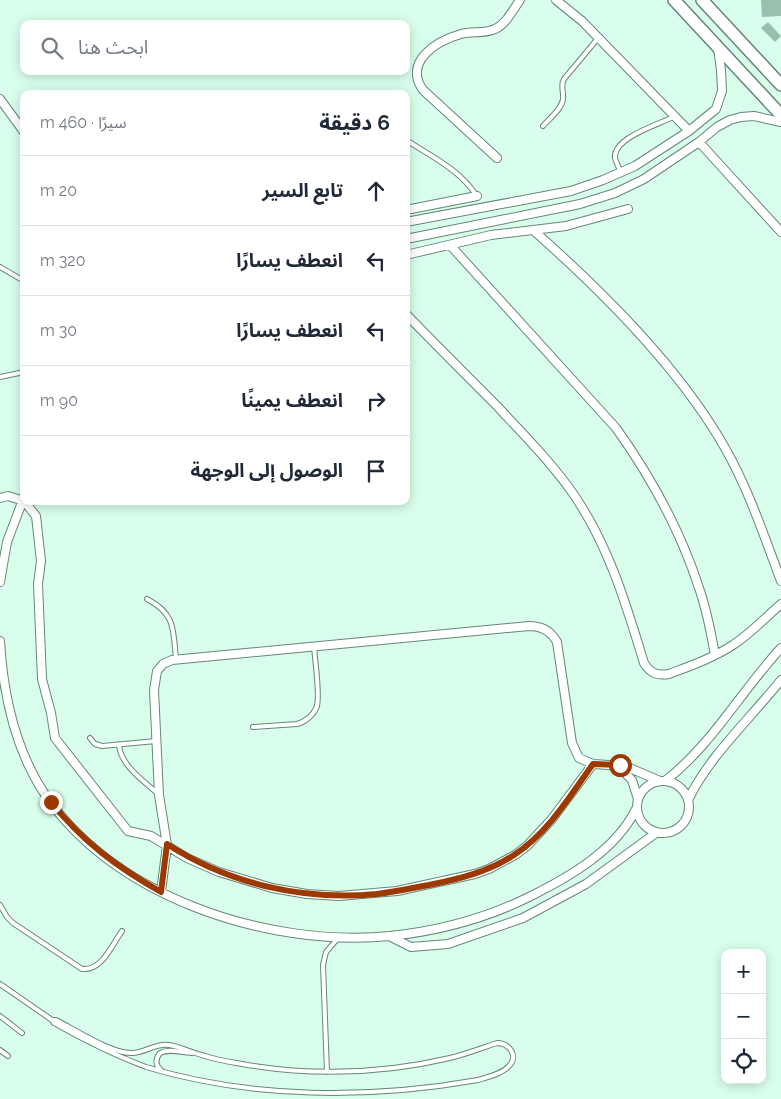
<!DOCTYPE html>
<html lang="ar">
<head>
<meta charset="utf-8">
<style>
	body { margin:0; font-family:Raleway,"Noto Sans Arabic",sans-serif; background:#f2f2f3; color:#1f2937; direction:rtl }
	.controls { position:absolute; right:15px; bottom:15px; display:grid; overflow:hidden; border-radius:10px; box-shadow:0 2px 12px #0003 }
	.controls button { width:45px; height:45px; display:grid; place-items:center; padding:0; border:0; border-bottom:1px solid #e0e1e3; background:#fff; color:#1f2937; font:25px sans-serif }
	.stop { position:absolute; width:15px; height:15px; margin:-11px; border:4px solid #9c3900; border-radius:50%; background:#fff }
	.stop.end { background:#9c3900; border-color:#fff; box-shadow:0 1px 5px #0008 }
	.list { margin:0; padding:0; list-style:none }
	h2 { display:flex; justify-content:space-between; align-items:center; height:65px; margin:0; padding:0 20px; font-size:21px }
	h2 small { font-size:16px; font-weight:400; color:#747a83 }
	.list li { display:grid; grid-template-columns:32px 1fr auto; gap:15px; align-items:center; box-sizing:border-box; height:70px; padding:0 20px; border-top:1px solid #e0e1e3 }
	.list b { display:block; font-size:19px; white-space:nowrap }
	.list em { font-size:16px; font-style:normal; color:#747a83 }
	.icon { flex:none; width:28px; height:28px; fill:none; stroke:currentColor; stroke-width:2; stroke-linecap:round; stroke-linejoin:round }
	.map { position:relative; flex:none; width:781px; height:1099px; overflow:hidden; direction:ltr }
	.search { position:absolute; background:#fff; box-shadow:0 2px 12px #0003; left:20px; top:20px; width:390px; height:55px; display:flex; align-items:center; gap:12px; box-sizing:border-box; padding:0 18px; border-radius:10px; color:#747a83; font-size:19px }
	.panel { position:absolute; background:#fff; box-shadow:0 2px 12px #0003; left:20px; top:90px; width:390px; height:415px; border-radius:10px; direction:rtl }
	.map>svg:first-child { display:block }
	.building { fill:#9bbfad }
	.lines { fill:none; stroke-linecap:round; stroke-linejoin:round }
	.lane-casing { stroke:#658776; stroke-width:6 }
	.street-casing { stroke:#658776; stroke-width:10 }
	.secondary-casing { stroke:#658776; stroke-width:14 }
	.lane { stroke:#fff; stroke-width:4 }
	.street { stroke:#fff; stroke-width:8 }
	.secondary { stroke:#fff; stroke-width:11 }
	.route { stroke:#9c3900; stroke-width:6 }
</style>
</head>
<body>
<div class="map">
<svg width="781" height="1099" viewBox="0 0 781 1099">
	<rect width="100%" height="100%" fill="#d9ffec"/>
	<path class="building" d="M761 0H781V16L762 17Z
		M768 22 781 36 775 42 761 28Z"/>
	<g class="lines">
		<g class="lane-casing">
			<path id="lane" d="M543 126C549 119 562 109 563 99 564 91 560 86 564 79L599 37
				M406 140C431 156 460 170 476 195
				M621 173C619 168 616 162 615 158 613 137 661 124 675 116
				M0 267 24 281
				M0 377 24 372
				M147 599C176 614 173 630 176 659
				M253 727 297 724C305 722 314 715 317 706 320 692 315 662 314 646
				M90 738 95 744 102 746 156 741
				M119 745C121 766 143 780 158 794
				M0 905 7 917 13 923 82 969C102 971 112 945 122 931
				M0 984 52 1020
				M0 1016 22 1033
				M52 1020H56C74 1029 112 1054 132 1053 145 1053 155 1043 169 1045 181 1047 193 1053 205 1056 217 1060 230 1062 242 1064 311 1076 382 1074 450 1058 466 1054 482 1048 497 1043 509 1043 519 1056 509 1066 502 1074 488 1077 478 1080 370 1099 252 1099 146 1067 114 1055 84 1040 54 1023Z
				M0 1050 8 1056
				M161 1070C155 1065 155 1059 160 1053 170 1048 181 1053 192 1053
				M327 1072 323 965 326 952 339 937"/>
		</g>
		<g class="street-casing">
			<path id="street" d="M556 0 582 21 689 131
				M0 99 24 132
				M699 142 781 232
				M497 158 423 90C403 62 436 41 461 34 472 31 485 34 495 29 506 24 513 10 520 0
				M406 210 477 196
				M406 222 571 191 603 180 635 166 689 131 716 109 722 91 721 70 718 48
				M533 230C602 291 679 367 725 448 749 490 764 536 781 581
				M406 239 580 204 615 193 644 179 699 142 717 127 730 120 741 117 754 116 781 122
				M450 245 616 428C651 477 680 529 699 588 707 610 711 633 715 655
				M406 255 491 235 566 226 628 209
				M406 314C436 345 466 375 497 406 523 434 552 463 574 495 609 546 626 604 644 663 650 673 657 676 669 674 690 666 713 658 733 645 750 634 765 618 781 604
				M0 498 8 496 24 501
				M24 501 36 516 41 561 38 584 42 679 51 713 55 738 128 831 151 836 187 858 219 872 272 888 307 894 339 896 397 891 475 874 489 869 515 855 527 846 552 819 593 764
				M0 582 7 542 24 497
				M0 641C3 692 13 741 39 785 106 896 267 948 390 936 439 931 487 918 531 896 571 876 616 850 636 809
				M619 767 632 780 638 799
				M637 807a26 26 0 1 1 52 0a26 26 0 1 1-52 0Z
				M665 781C712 745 741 691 781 648
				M688 800C710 755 750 719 781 680
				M161 892 167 845 159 795 154 690 157 671 163 664 172 660 529 626C542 626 551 631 557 642L572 743 579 758 593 764 625 766 660 781
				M389 936 411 947 448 944 523 918 586 884 656 833"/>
		</g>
		<g class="secondary-casing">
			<path id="secondary" d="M674 0 781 115
				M702 0 781 85"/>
		</g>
		<use href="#lane" class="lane"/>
		<use href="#street" class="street"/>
		<use href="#secondary" class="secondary"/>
	</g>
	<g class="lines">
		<path class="route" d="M51 802C83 842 117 867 161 892L167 844C229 884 303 901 377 894 394 892 412 888 429 885 459 879 488 872 514 855 548 833 570 796 593 764L620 765"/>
	</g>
</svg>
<div class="controls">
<button>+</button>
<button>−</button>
<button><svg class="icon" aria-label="locate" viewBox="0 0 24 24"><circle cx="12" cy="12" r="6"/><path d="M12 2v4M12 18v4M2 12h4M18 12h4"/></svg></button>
</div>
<div class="stop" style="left:620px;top:765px"></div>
<div class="stop end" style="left:51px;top:802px"></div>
<div class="search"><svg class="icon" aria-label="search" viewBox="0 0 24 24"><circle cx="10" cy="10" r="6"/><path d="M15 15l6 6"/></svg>ابحث هنا</div>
<section class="panel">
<h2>6 دقيقة<small>سيرًا · 460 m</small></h2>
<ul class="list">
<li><svg class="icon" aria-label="ahead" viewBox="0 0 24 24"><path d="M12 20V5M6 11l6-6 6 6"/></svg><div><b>تابع السير</b></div><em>20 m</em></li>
<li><svg class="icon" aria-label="left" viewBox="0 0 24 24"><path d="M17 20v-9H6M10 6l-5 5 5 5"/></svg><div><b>انعطف يسارًا</b></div><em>320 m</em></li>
<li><svg class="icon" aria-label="left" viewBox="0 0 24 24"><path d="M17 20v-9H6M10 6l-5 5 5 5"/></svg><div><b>انعطف يسارًا</b></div><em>30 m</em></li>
<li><svg class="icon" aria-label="right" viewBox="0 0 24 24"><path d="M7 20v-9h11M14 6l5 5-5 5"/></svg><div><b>انعطف يمينًا</b></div><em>90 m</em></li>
<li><svg class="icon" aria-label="arrive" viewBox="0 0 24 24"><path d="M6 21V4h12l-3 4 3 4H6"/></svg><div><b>الوصول إلى الوجهة</b></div></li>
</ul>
</section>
</div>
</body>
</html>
